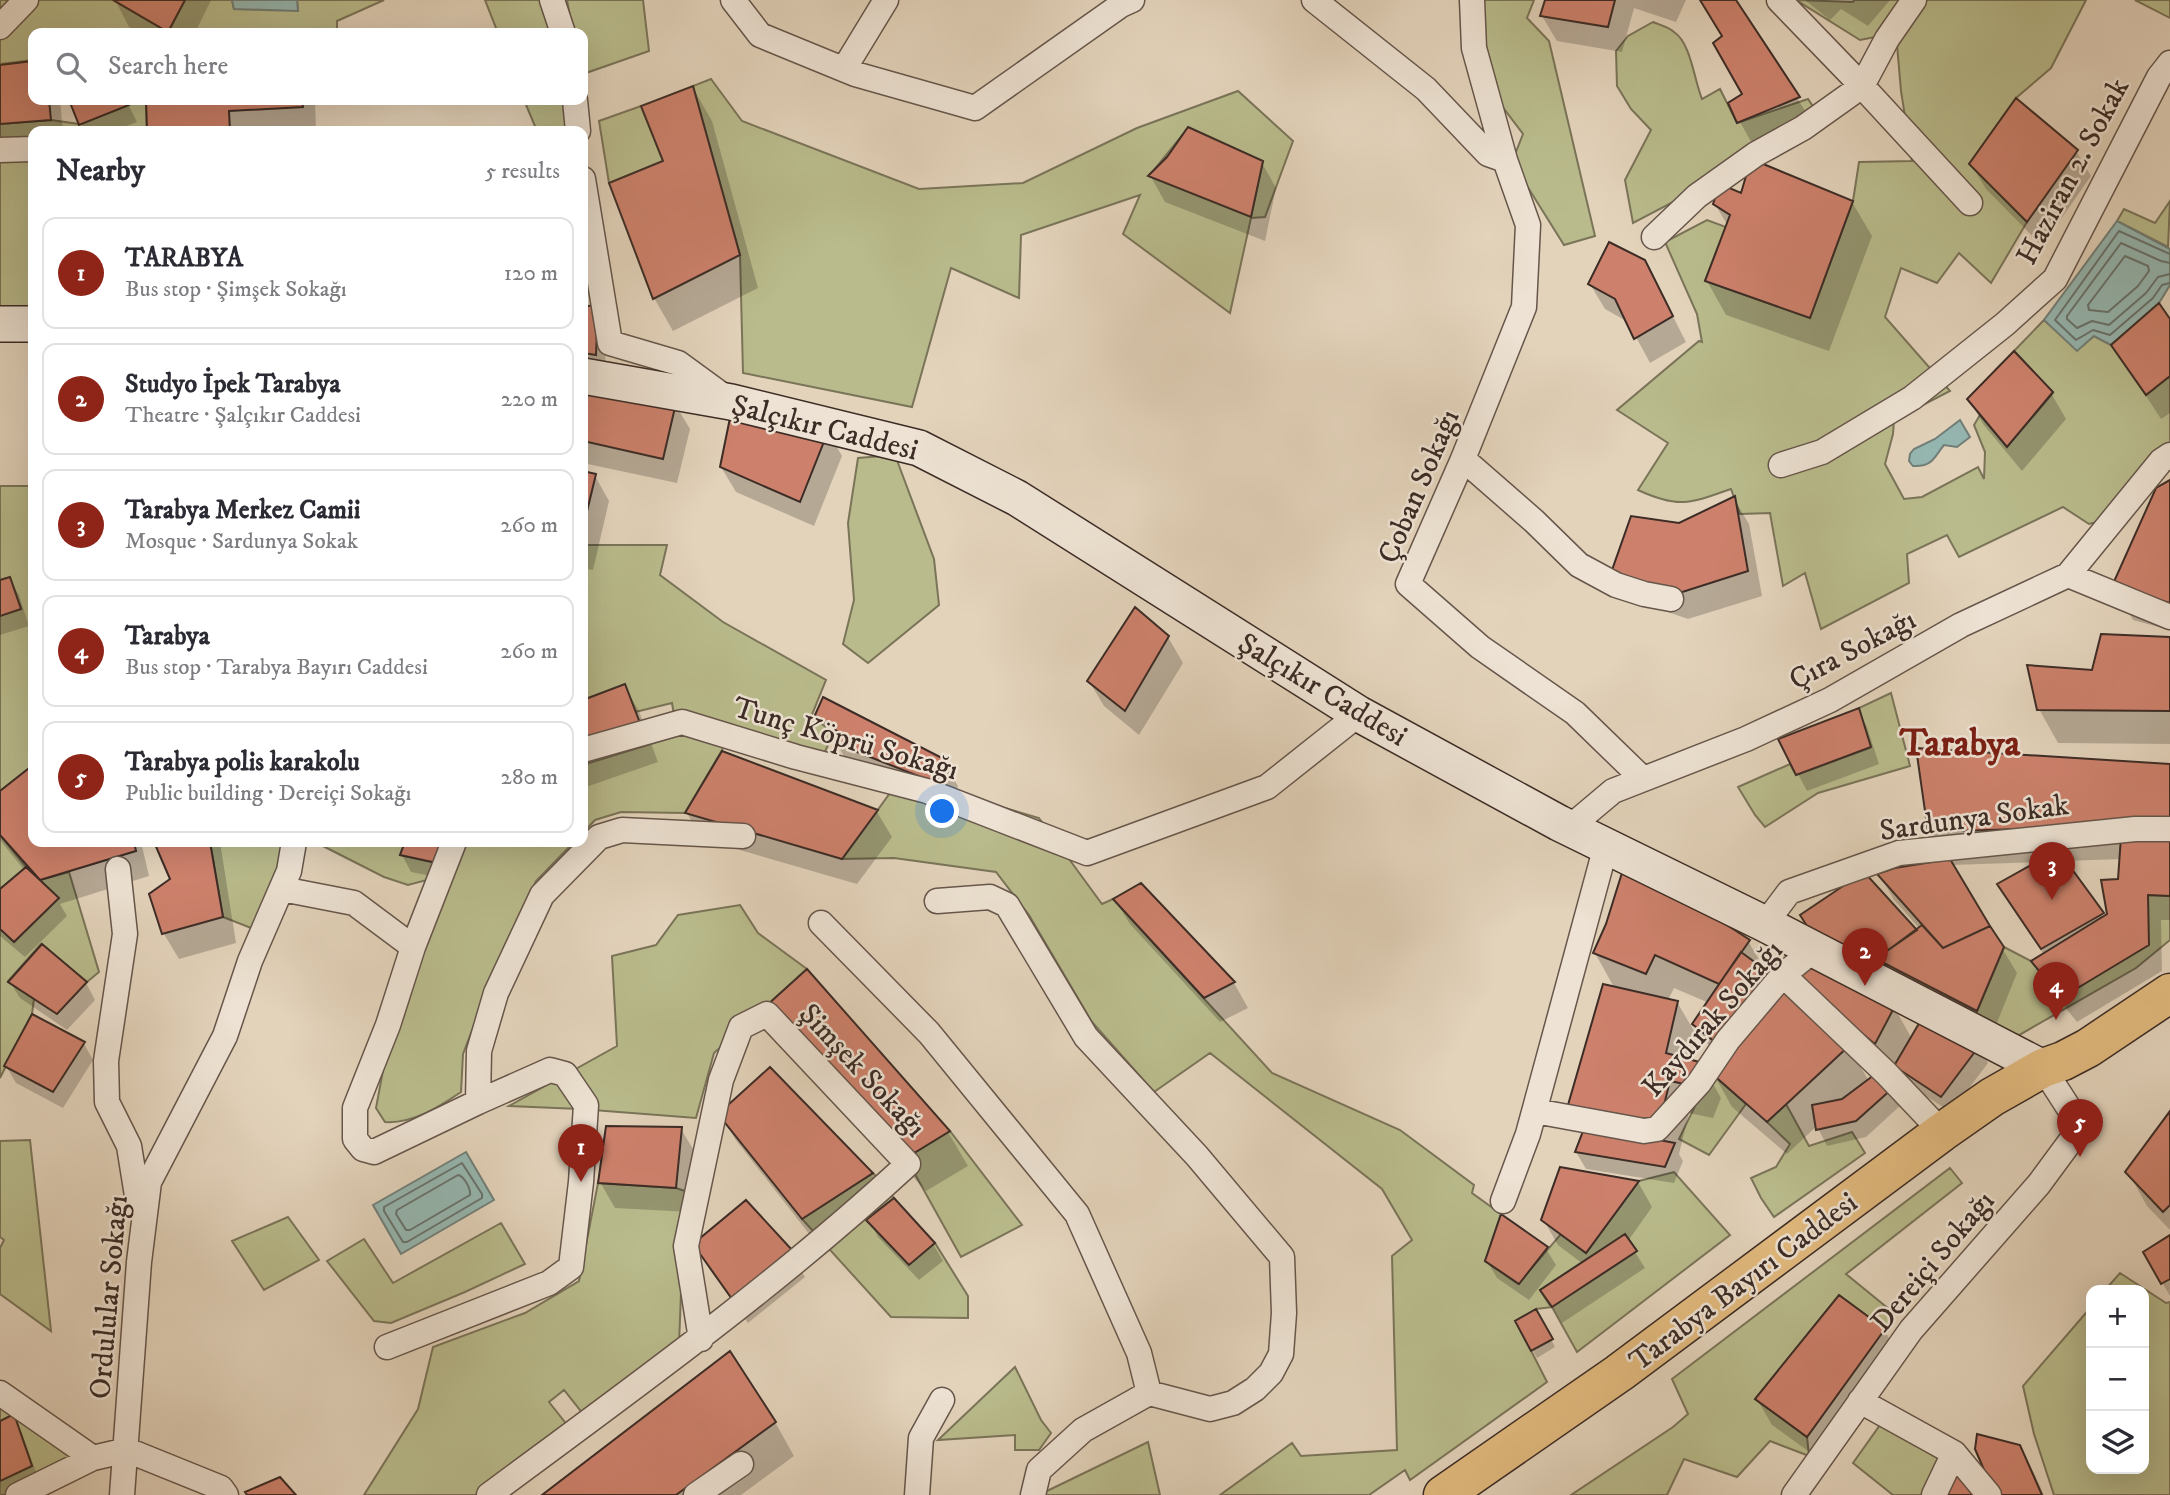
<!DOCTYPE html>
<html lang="en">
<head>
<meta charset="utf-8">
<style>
	body { margin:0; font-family:"IM FELL DW Pica",serif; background:#f2f2f3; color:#2b2b33 }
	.controls { position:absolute; right:21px; bottom:21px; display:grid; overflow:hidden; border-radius:14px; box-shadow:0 7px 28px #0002 }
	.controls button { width:63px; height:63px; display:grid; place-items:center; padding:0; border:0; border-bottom:2px solid #e1e1e2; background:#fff; color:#2b2b33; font:35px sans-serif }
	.you { position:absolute; left:943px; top:812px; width:24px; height:24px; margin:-18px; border:5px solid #fff; border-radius:50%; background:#1a73e8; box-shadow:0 0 0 10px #1a73e833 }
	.badge { display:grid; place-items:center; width:46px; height:46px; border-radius:50%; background:#8f2418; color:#fff; font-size:23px; font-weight:700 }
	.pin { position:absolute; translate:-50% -58px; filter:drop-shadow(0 2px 4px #0008) }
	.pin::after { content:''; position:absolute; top:37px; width:24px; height:21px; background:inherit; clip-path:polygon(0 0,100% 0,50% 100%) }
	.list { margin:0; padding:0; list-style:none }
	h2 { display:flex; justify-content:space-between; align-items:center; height:91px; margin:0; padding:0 28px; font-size:30px }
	h2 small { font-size:23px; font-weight:400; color:#7c7c81 }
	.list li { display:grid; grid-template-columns:46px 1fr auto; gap:21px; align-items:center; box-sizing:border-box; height:112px; margin:0 14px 14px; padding:0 14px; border:2px solid #e1e1e2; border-radius:14px }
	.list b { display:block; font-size:26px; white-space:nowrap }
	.list p { margin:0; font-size:23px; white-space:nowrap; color:#7c7c81 }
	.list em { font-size:23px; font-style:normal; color:#7c7c81 }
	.icon { flex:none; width:38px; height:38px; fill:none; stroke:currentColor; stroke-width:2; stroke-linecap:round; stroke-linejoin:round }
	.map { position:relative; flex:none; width:2170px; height:1495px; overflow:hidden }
	.search { position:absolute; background:#fff; box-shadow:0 7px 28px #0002; left:28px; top:28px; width:560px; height:77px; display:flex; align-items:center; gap:18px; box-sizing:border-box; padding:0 24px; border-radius:14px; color:#7c7c81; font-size:26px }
	.panel { position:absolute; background:#fff; box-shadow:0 7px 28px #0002; left:28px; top:126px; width:560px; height:721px; border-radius:14px }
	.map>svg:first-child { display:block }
	.green { fill:#b9bb8c; stroke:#7a7459; stroke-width:2; fill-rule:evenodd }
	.water { fill:#95b7b1; stroke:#717f79; stroke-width:2 }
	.shadow { fill:#0003; fill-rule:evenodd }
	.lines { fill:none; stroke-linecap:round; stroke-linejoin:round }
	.shore { stroke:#68726c; stroke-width:2 }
	.building { fill:#cd816c; stroke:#3c2c26; stroke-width:2 }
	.minor-casing { stroke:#66564b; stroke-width:27 }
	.secondary-casing { stroke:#3c2c26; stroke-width:38 }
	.primary-casing { stroke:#3c2c26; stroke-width:41 }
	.minor { stroke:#ede2d3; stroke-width:24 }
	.secondary { stroke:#ede2d3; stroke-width:35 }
	.primary { stroke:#e2ba7e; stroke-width:38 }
	.labels { text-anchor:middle; stroke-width:5; stroke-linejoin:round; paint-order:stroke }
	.street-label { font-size:30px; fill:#3c2c26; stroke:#ede2d3 }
	.district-label { font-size:37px; font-weight:bold; fill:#7a1f14; stroke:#ede2d3 }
</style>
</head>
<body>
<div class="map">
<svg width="2170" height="1495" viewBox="0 0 2170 1495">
	<rect width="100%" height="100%" fill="#e3d3bb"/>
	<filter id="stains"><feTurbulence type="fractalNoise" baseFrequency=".00286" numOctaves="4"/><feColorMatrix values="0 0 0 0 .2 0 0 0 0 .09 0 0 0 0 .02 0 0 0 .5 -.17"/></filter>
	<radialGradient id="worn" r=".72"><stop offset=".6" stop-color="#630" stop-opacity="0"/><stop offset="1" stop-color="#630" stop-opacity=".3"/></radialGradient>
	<path class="green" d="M0 0H113L168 32 185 0H232L234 9 298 10 297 0H384L337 21V33H33V60L0 64Z
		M485 0H546L553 33H498Z
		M567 0H643L649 51 583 74V33H573Z
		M1469 0H1534L1527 18 1549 41 1595 236 1564 245 1512 162 1523 134 1477 73Z
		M1796 0 1853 2 1854 0H2086L2051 68 2016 98 1970 164 2027 222 1991 283 1959 253 1937 283 1901 268 1885 317 1950 391 1894 420 1893 434 1885 464 1904 499 1922 497 1978 467 1984 479 1985 452 1974 425 1980 415 2007 447 2053 393 2014 351 2044 320 2077 350 2094 336 2111 345 2146 395 2170 376V467L2113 518 2089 524 2063 507 1959 557 1947 535 1907 554 1909 583 1821 629 1805 573 1783 586 1770 513 1740 514 1731 489C1691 503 1679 509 1638 490L1668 443 1617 410 1699 341 1702 342 1697 314 1665 242 1707 220 1726 227 1705 281 1810 318 1853 201 1859 162 1912 161 1901 91 1896 33 1860 40Z
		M2135 0H2170V18Z
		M1653 22C1660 25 1669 27 1674 32 1691 43 1694 80 1702 99L1720 89 1737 123 1808 99 1824 123 1633 223 1625 180 1651 130 1631 109 1617 86 1616 51 1628 36Z
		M711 79 742 121 919 189 1023 183 1137 128 1238 91 1293 141 1265 217 1251 218 1230 313 1123 234 1140 195 1021 235 1019 298 951 268 912 407 743 373 740 255 693 86ZM1188 128 1263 161 1251 217 1149 176Z
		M127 100H146L147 131H33V314L0 313V124L51 120 79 124 129 105Z
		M524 100H565L571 131H537Z
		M641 106 663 161 609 183 599 121Z
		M2170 201 2168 247 2117 221 2124 209 2155 223Z
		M895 455 934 559 939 605 868 663 843 644 854 600 848 523 858 458Z
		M0 486H33V765L0 791V616L21 608 10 577 0 580Z
		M583 545H667L660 575 723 622 826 680 811 717 834 732 822 758 674 715 672 703 635 712 625 684 583 700Z
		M1891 693 1910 766 1818 793 1765 827 1755 815 1738 787 1790 764 1796 775 1870 748 1859 708Z
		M683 734 725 745 685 813 621 812 595 820 583 833V765Z
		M901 778 1039 818 1102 904 1113 899 1272 1073 1400 1130 1474 1185 1472 1193 1501 1214 1485 1261 1518 1284 1561 1234 1586 1253 1639 1181 1674 1172 1730 1235 1577 1352 1552 1307 1536 1309 1516 1321 1547 1382 1410 1480 1405 1470 1369 1495H1220L1292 1443 1301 1456 1397 1450 1392 1256 1412 1240 1382 1189 1210 1053 1154 1092 1092 1022 1029 915 996 872 894 858 842 859ZM1625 1234 1637 1251 1551 1307 1540 1290Z
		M0 835 26 867 0 889Z
		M210 842H290L259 931 223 917Z
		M315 842H405L400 855 437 863 427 880 408 885 384 877Z
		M467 842H574L536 881 504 947 463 1054 461 1092C439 1107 412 1124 385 1122L376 1108 384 1065 421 958Z
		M69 872 99 972 87 982 41 944 8 981 34 999 32 1014 0 1078V929L15 941 58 898 40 880Z
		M2148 895 2170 896V940L2136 968 2007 1042 1931 1004 1941 992 1977 1011 2004 947 2031 961 2061 997 2148 945Z
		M740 905 758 933 807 969 714 1053 696 1118 580 1109 509 1106 617 1046 612 956 656 945 678 915Z
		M1711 1073 1746 1104 1709 1155 1679 1139Z
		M1786 1104 1809 1146 1852 1132 1865 1153 1774 1217 1761 1198 1751 1178 1776 1167 1790 1144 1767 1122Z
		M950 1131 1022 1225 961 1257 906 1158Z
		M30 1140 51 1331 0 1294V1248L4 1240 0 1237V1141Z
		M1950 1168 1962 1183 1846 1274 1895 1314 1885 1329 1839 1295 1755 1399 1807 1437 1809 1456 1770 1441 1737 1477 1684 1459 1667 1495H1571L1673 1427 1688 1414 1672 1379Z
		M873 1173 894 1198 867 1219 909 1264 935 1243 968 1296V1318L891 1317 802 1219Z
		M598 1183 676 1188 685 1191 679 1344 584 1415 564 1390 549 1402 568 1426 476 1495H364L418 1409 433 1347 525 1313 579 1281Z
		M288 1217 319 1260 264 1290 232 1241Z
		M501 1223 525 1264 465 1292 391 1323 374 1321 327 1261 364 1239 393 1283Z
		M2120 1273 2166 1303 2170 1302V1495H2054L2034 1434 2023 1386 2091 1307V1469H2144V1290H2105Z
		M1015 1367 1041 1420 1051 1433 1039 1450H1015V1435L938 1440Z
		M0 1407 80 1458 8 1495H0V1481L32 1466 14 1415 0 1421Z
		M1885 1418 1950 1465 1929 1495H1893L1853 1463Z
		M1148 1442 1160 1495H1045V1492Z"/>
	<path class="water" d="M232 0H297L298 11 234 9Z
		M2117 221 2170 249V285L2159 303 2111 345 2094 336 2077 351 2044 320Z
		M1960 420 1970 437 1957 447 1944 445C1934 457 1933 467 1913 466L1909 461 1910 454 1914 449 1935 439Z
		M466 1152 494 1200 401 1254 373 1205Z"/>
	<path class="shadow" d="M115 0H211L195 33H141L129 27Z
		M1547 0H1686L1676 22 1634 8 1622 52 1557 41 1542 16Z
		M1702 0H1734L1813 123 1754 147 1730 104 1744 94 1723 37Z
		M1805 0H1890L1868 26 1841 9 1830 20Z
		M33 63V100H60L63 131H33V147L0 150V67Z
		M693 88 712 121 758 288 673 331 654 298Z
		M71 100H126L137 122 113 131H85Z
		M147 100H315L316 131H149Z
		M2076 151 2091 176 2042 246 1986 189 1971 164Z
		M1262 163 1276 188 1265 241 1165 202 1151 177Z
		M1742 195 1852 202 1872 236 1829 351 1726 315 1707 281 1728 226 1715 204Z
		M1590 284 1658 287 1686 342 1650 363 1628 322 1605 309Z
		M597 306 606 323 605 371 583 367V309Z
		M2170 322V413L2161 419 2113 345Z
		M583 389 675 404 690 429 677 483 583 463Z
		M2051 393 2066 419 2022 471 1983 424 1969 399Z
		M828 431 842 456 814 526 736 492 721 467Z
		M583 473 595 476 609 501 593 570 583 568Z
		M2170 482V630L2133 620 2114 586Z
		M1734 499 1749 524 1762 596 1688 619 1627 598 1679 525Z
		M9 579 19 595 29 626 0 635V582Z
		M1168 637 1183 663 1139 735 1104 706 1089 681Z
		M2170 639V744L2058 743 2039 709 2093 671Z
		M624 686 639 711 658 762 583 788V702Z
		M1858 710 1867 727 1879 764 1807 791 1798 774Z
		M817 714 943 760 958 786 950 807 853 770ZM937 773H941L935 791Z
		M723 754 877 812 892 837 857 884 702 839 687 813Z
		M2170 766V920H2161L2162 971 2077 1022 2048 986 2033 961 2044 955 2000 884 2040 862 1952 865 2017 973 1992 1035 1894 1007 1912 1039 1979 1047 1988 1063 1951 1112 1905 1083 1800 981 1920 929 1894 900 1880 875 1947 861 1930 832ZM2122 859 2120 881 2108 915 2104 918 2064 861Z
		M33 767V842H141L149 876 60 904 67 916 25 957 0 936V891L25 871 0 840V793Z
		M156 842H220L236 943 179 959 164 934 151 895 172 880Z
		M406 842H459L446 879 411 872 402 855Z
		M1141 885 1234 983 1248 1008 1220 1022 1130 924 1115 900Z
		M1748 941 1767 973 1848 1046 1869 1081 1878 1074 1902 1104 1866 1137 1827 1146 1817 1126 1787 1154 1732 1107 1713 1073 1725 1058 1704 1041 1694 1024 1709 1003 1674 988 1668 1000 1677 1002 1697 1036 1691 1061 1702 1064 1721 1098 1713 1118 1689 1113 1679 1154 1683 1161 1674 1183 1586 1169 1576 1152 1585 1130 1615 989 1595 953Z
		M807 972 948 1132 968 1166 926 1191 786 1041Z
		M10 982 86 983 95 1000 67 1030 20 998Z
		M84 1044 93 1060 63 1108 16 1083 6 1066Z
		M770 1070 872 1174 886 1199 817 1244 735 1139 721 1114Z
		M2170 1114V1230L2147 1206 2128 1172Z
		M681 1129 696 1154 690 1212 615 1208 600 1182Z
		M1638 1182 1652 1207 1628 1241 1645 1268 1562 1323 1542 1290 1583 1264 1558 1245 1543 1219Z
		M869 1220 933 1244 943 1261 919 1280 878 1237Z
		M696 1244 790 1251 805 1277 748 1323 710 1270Z
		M1546 1249 1556 1265 1529 1300 1497 1278 1487 1261Z
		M2170 1281V1296L2163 1284Z
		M1536 1311 1555 1347 1537 1358 1517 1321Z
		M1884 1330 1899 1355 1822 1461 1772 1425 1757 1399Z
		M13 1417 22 1433 40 1483 14 1495H1L0 1423Z
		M775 1422 794 1456 741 1495H545Z
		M2019 1447 2034 1473 2044 1495H1997Z"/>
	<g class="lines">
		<path class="shore" d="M2170 254 2119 231 2055 320 2076 340 2093 330 2110 335 2153 298 2162 285 2170 283
			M2125 256 2148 266 2149 271 2138 286 2108 312 2089 310 2088 305Z
			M2170 263 2161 261 2121 243 2067 316V319L2077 328 2092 321 2109 325 2146 293 2158 277 2170 274
			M462 1163 482 1194V1198L407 1242H403L384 1211V1207Z
			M458 1175C464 1176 471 1189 470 1195L410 1230H406L396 1214 397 1210Z"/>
	</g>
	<path class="building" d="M113 0H185L168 32Z
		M1545 0H1615L1608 27 1540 16Z
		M1700 0H1736L1800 97 1737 123 1728 103 1742 94 1713 43 1722 36Z
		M33 61V100H49L51 120 0 124V65Z
		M693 86 740 255 653 299 609 183 663 161 641 106Z
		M2016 98 2078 150 2027 222 1969 164Z
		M69 100H127L129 105 79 125Z
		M146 100H302L303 107 229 111 230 131H147Z
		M1188 127 1263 161 1251 217 1148 176 1167 157Z
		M1751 159 1853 201 1810 318 1705 281 1730 215 1713 204 1720 184 1741 193Z
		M1609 242 1645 260 1673 316 1634 339 1615 299 1588 284Z
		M2159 303 2170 319V376L2146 395 2111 345Z
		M598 304 596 355 583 353V307Z
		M2014 351 2053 392 2007 447 1967 399Z
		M583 387 676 403 663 459 583 441Z
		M732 408 829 429 800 502 720 467Z
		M583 471 596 474 583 528Z
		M2170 480V603L2112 586 2156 488Z
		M1735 496 1748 571 1673 595 1611 573 1631 516 1679 523Z
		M10 577 21 609 0 616V580Z
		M1135 607 1169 636 1125 711 1087 681Z
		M2101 634 2170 637V711L2037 710 2027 665 2092 670Z
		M625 684 645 736 583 758V700Z
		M823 697 944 759 936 783 837 744 838 732 815 715Z
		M1859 708 1871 747 1796 775 1778 739Z
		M1916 748 2170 764V824L1928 832Z
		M722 751 878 810 842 859 685 813Z
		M33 765V842H134L136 851 40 880 0 835V791Z
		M2170 834V896L2148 895 2149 945 2061 998 2031 961 2107 914 2101 880 2118 879 2121 837Z
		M154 842H210L223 917 162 934 149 894 170 879Z
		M405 842H444L437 863 400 855Z
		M2058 850 2104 913 2041 949 1997 884Z
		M1950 859 1990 926 1943 948 1877 874 1895 868Z
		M1626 860 1750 940 1719 984 1655 955 1646 974 1593 953 1606 924Z
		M26 867 59 898 14 942 0 929V889Z
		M1864 872 1917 930 1865 966 1819 945 1800 915Z
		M1141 883 1235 982 1204 998 1113 899Z
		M1922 925 1943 948 1990 926 2004 947 1977 1011 1876 959Z
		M42 944 87 982 57 1014 8 982Z
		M1741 952 1776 978 1719 1045 1692 1024Z
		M1811 960 1895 1006 1875 1044 1798 981Z
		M807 969 950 1131 906 1158 765 1007Z
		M1603 984 1678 1001 1666 1053 1703 1063 1694 1086 1670 1081 1659 1125 1568 1105Z
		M1782 986 1850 1045 1767 1122 1711 1073Z
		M32 1014 85 1042 53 1092 4 1066Z
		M1921 1020 1980 1045 1941 1097 1894 1066Z
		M770 1067 873 1173 802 1219 718 1114Z
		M1878 1072 1894 1087 1856 1121 1816 1130 1812 1105 1842 1099Z
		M2170 1111V1205L2163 1212 2125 1172Z
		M606 1126 682 1127 676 1188 598 1183Z
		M1585 1126 1675 1143 1665 1167 1575 1152Z
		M1560 1167 1639 1181 1586 1253 1541 1220Z
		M894 1198 935 1243 909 1265 866 1220Z
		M746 1200 792 1250 732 1299 693 1244Z
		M1501 1214 1548 1247 1519 1284 1485 1261Z
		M1625 1234 1637 1251 1552 1307 1540 1290Z
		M2170 1235V1279L2161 1284 2143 1252Z
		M1839 1295 1885 1329 1807 1437 1755 1399Z
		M1536 1309 1553 1339 1531 1351 1515 1321Z
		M730 1351 776 1422 676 1495H542Z
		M14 1414 32 1466 0 1481V1421Z
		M1977 1434 2020 1445 2042 1495H1995L1975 1449Z
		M1965 1459 1982 1495H1947Z
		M280 1477 296 1495H247L245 1492Z"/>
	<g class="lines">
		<g class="minor-casing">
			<path id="minor" d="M552 0 563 33
				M733 0 760 35 855 74 975 108 1121 5 1132 0
				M1314 0 1426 89 1488 154 1505 160 1474 48 1472 0
				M1914 0 1887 39 1862 86 1970 203
				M0 27 26 0
				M844 69 886 0
				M575 100 578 131
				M0 150 33 149
				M1505 160 1528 225 1524 307 1463 459 1408 584 1480 647 1575 713 1643 779
				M583 179 610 343 678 363 726 398
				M1654 237 1697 196 1756 154 1803 128 1862 86 1779 0
				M1463 459 1534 521 1579 565 1616 585 1644 594 1671 599
				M1781 465 1822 452 1912 398 2005 324 2055 279 2159 77 2170 63
				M2068 575 2161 461 2170 455
				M583 750 682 722 796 757 927 791 1087 853 1267 787 1359 714
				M1569 828 1613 791 1746 739 1830 700 1961 625 2068 575 2170 617
				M118 869 125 934 106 1061 107 1102 129 1146 139 1208
				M282 889 354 903 413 947 454 842
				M937 901 990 897 1007 905 1086 1037 1197 1156 1282 1257 1284 1313 1281 1354 1271 1373 1255 1389 1233 1403 1210 1409 1149 1393
				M821 923 929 1033 1077 1214 1139 1353 1149 1393 1083 1430 1039 1470 1033 1495
				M1765 924 1789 892 1899 853 2135 829H2170
				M413 947 388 1025 355 1108V1139L363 1149 374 1152 478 1102 479 1051 496 993 542 895 599 837 622 830 743 836
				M1783 975 1886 1073 1942 1132
				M1535 1111 1644 1131 1657 1129 1699 1083 1728 1040 1783 975 1814 950
				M1503 1201 1528 1134 1606 846
				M387 1347 549 1283 571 1267 581 1182 586 1105 565 1074 550 1070 478 1102
				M0 1393 93 1458
				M1860 1401 1954 1453 1989 1495
				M18 1495 93 1458 127 1450 221 1488 226 1495
				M122 1495 139 1262 149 1182 225 1036 250 961 289 871 294 842
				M489 1495C632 1389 777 1285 908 1164L767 1014 741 1027 721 1080 686 1246 701 1339
				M696 1495 741 1464
				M917 1495 921 1438 942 1400
				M1794 1495 1911 1330 2039 1184 2081 1127 2043 1068
				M1934 1495 1954 1453"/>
		</g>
		<g class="secondary-casing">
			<path id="secondary" d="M0 324H33
				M583 376 731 402 919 448 1017 498 1359 714 1559 823 1765 924 2043 1068"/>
		</g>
		<g class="primary-casing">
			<path id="primary" d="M1443 1495 1619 1373 1942 1132 1992 1097 2043 1068 2063 1061 2088 1048 2170 993"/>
		</g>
		<use href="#minor" class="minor"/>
		<use href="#secondary" class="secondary"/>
		<use href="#primary" class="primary"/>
	</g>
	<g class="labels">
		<g class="street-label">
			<text transform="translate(2072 171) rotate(-62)" y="10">Haziran 2. Sokak</text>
			<text transform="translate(825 427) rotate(14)" y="10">Şalçıkır Caddesi</text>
			<text transform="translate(1418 486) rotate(-67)" y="10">Çoban Sokağı</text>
			<text transform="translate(1852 649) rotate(-28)" y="10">Çıra Sokağı</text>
			<text transform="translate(1323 689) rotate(31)" y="10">Şalçıkır Caddesi</text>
			<text transform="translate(846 738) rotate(16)" y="10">Tunç Köprü Sokağı</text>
			<text transform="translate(1974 817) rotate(-8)" y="10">Sardunya Sokak</text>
			<text transform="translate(1712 1018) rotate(-49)" y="10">Kaydırak Sokağı</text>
			<text transform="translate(863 1070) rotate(47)" y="10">Şimşek Sokağı</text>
			<text transform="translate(1932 1261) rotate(-50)" y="10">Dereiçi Sokağı</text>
			<text transform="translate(1743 1281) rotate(-37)" y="10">Tarabya Bayırı Caddesi</text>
			<text transform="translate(108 1297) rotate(-85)" y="10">Ordulular Sokağı</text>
		</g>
		<g class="district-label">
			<text x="1960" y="755">Tarabya</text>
		</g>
	</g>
	<rect width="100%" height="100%" filter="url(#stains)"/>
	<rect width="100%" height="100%" fill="url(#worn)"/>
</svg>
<div class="controls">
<button>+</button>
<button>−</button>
<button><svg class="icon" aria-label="layers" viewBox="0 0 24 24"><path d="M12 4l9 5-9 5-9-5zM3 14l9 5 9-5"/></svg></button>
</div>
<div class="you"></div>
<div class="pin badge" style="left:581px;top:1182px">1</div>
<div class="pin badge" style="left:1865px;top:986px">2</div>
<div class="pin badge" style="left:2052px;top:900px">3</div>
<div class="pin badge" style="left:2056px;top:1020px">4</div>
<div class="pin badge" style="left:2080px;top:1157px">5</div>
<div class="search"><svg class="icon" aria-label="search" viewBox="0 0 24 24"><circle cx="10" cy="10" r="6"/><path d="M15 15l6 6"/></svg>Search here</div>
<section class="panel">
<h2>Nearby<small>5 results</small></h2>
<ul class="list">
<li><span class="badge">1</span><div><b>TARABYA</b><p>Bus stop · Şimşek Sokağı</p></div><em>120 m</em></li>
<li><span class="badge">2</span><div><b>Studyo İpek Tarabya</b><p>Theatre · Şalçıkır Caddesi</p></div><em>220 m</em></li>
<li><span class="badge">3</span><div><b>Tarabya Merkez Camii</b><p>Mosque · Sardunya Sokak</p></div><em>260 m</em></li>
<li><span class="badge">4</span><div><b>Tarabya</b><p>Bus stop · Tarabya Bayırı Caddesi</p></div><em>260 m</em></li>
<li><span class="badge">5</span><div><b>Tarabya polis karakolu</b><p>Public building · Dereiçi Sokağı</p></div><em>280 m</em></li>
</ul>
</section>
</div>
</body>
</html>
